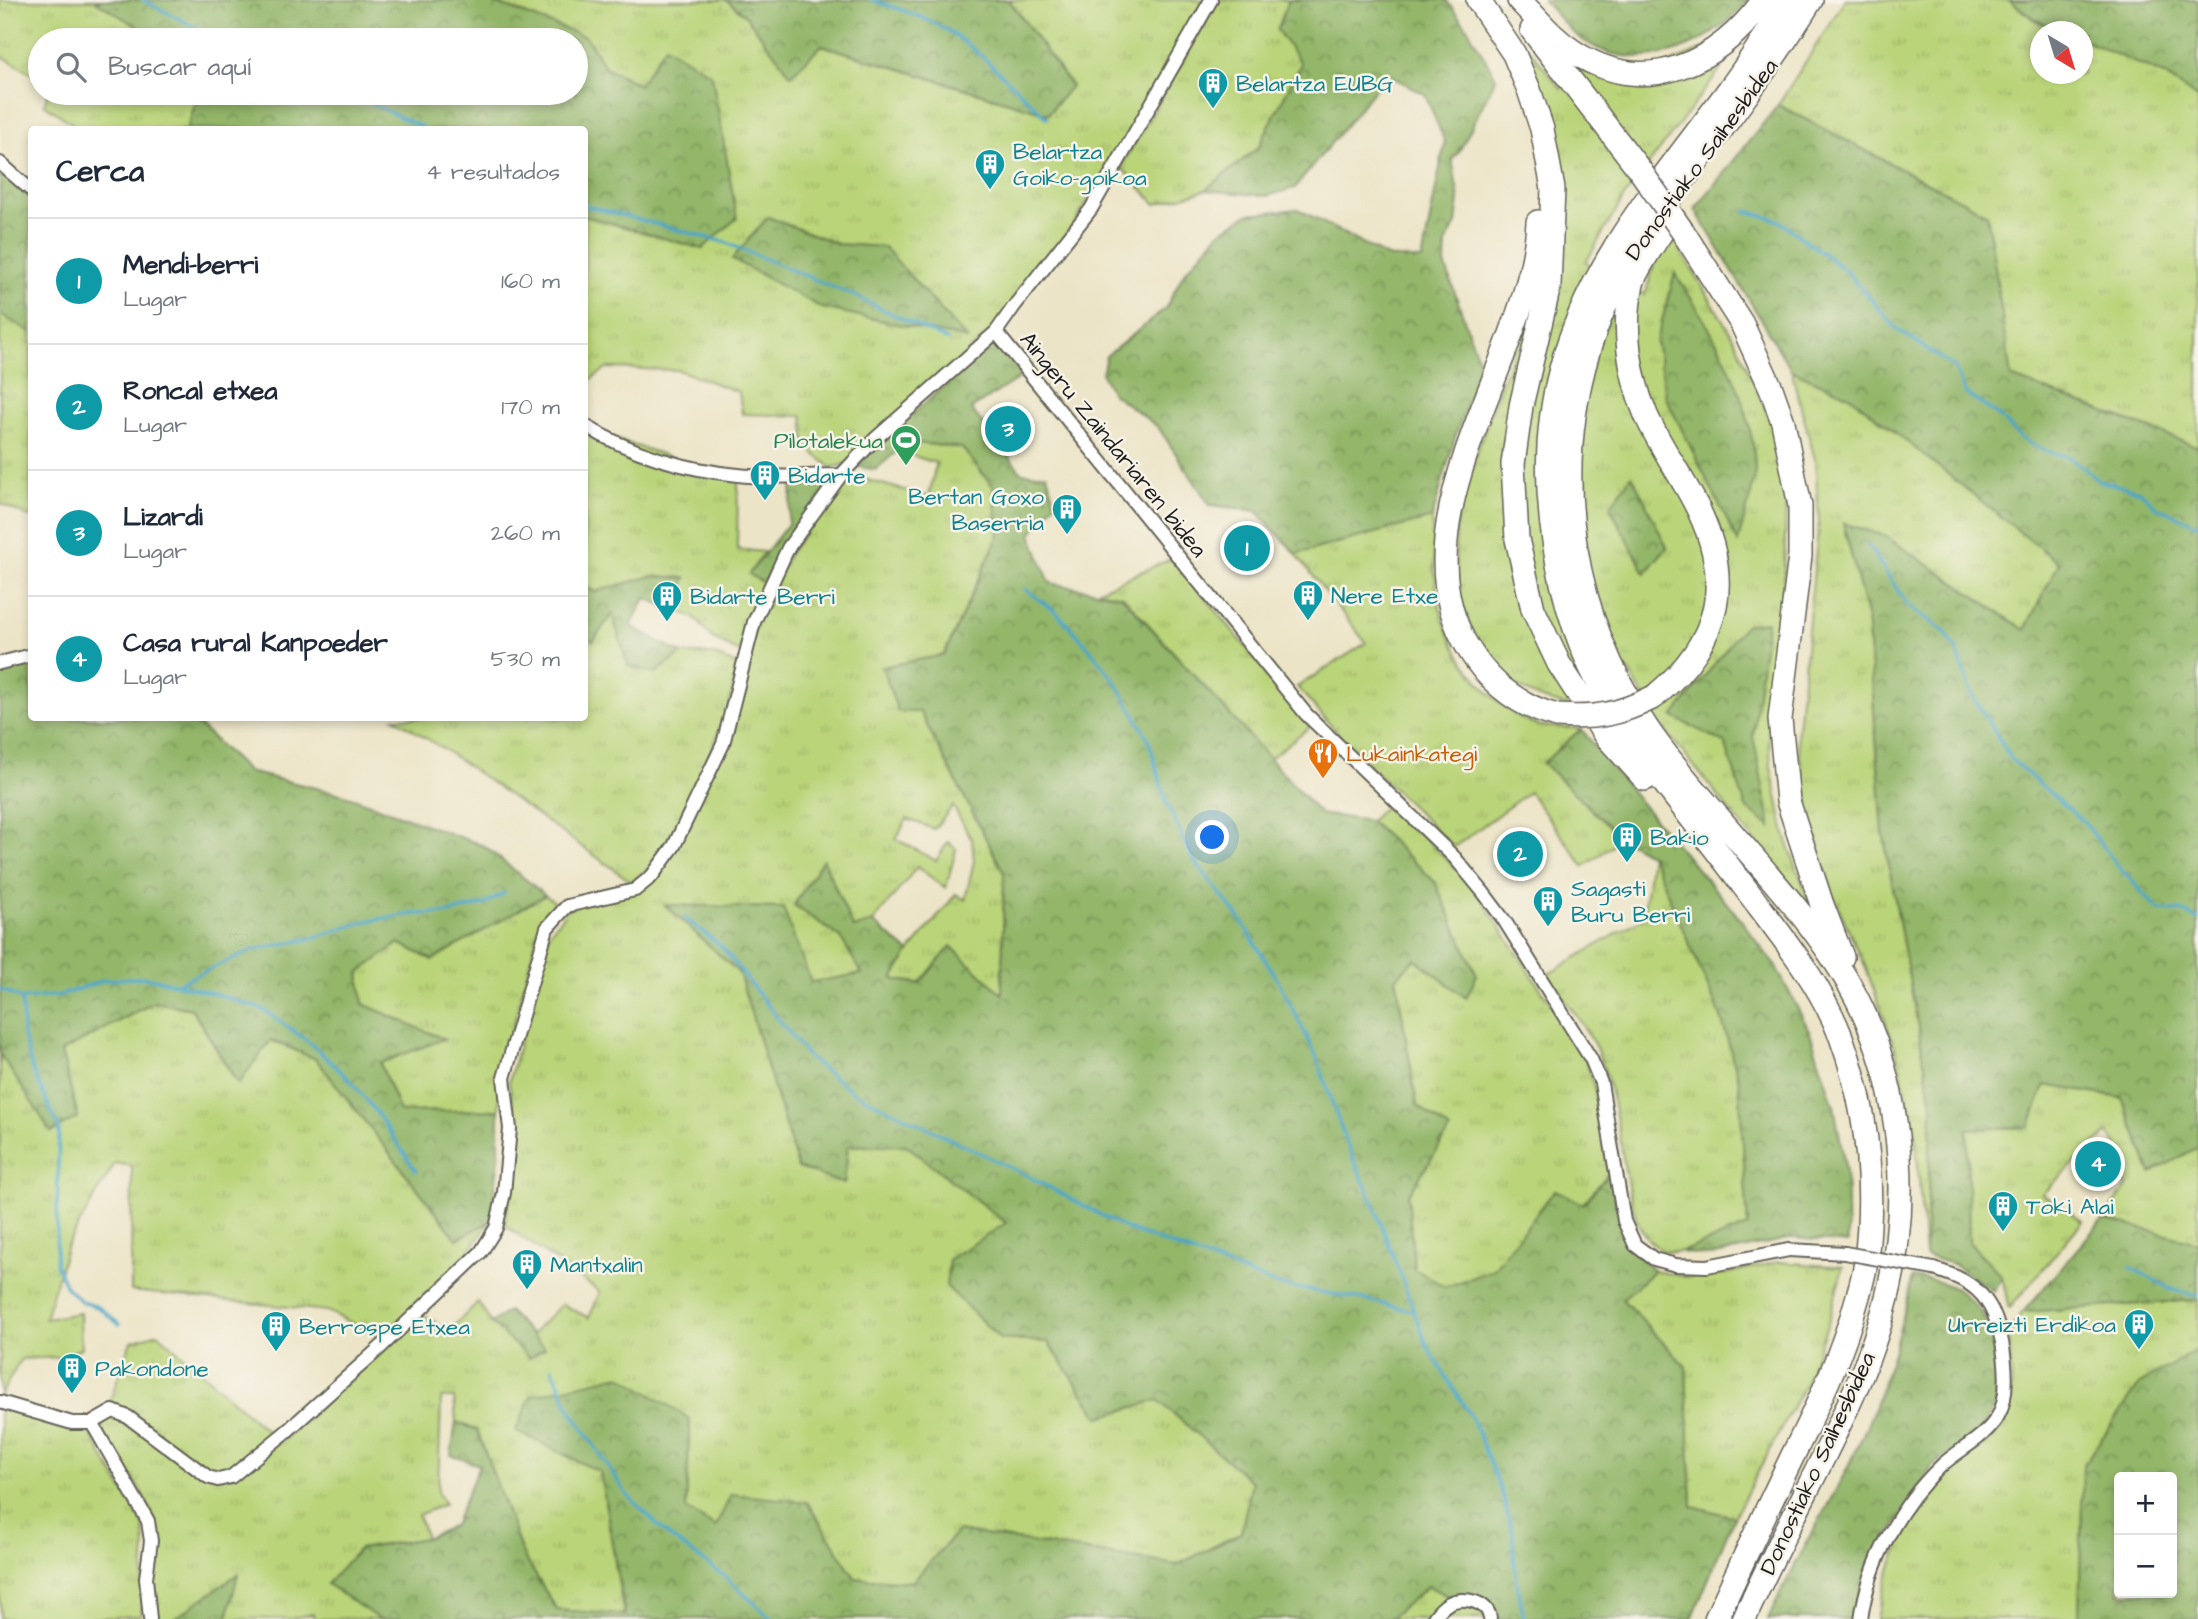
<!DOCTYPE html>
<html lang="es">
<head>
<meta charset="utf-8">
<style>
	body { margin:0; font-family:"Architects Daughter",sans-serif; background:#f6f6f7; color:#1f2937 }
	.controls { position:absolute; right:21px; bottom:21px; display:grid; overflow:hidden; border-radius:7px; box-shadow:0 4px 10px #0003 }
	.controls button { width:63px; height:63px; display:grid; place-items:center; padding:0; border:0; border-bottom:2px solid #e0e1e3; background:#fff; color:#1f2937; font:35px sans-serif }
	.compass { position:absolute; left:2030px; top:21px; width:63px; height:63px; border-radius:50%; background:#fff; box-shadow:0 4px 10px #0003; rotate:142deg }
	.you { position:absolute; left:1213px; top:838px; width:24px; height:24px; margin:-18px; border:5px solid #fff; border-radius:50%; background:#1a73e8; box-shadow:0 0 0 10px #1a73e833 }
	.badge { display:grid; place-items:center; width:46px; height:46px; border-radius:50%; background:#b5179e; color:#fff; font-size:23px; font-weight:700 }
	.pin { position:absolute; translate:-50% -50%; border:4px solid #fff; box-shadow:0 2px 7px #0006 }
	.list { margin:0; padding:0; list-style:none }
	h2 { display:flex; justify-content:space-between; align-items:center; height:91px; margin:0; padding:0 28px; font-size:30px }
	h2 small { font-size:23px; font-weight:400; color:#747a83 }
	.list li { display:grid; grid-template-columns:46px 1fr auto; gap:21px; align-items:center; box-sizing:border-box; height:126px; padding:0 28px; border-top:2px solid #e0e1e3 }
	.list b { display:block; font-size:26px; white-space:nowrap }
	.list p { margin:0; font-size:23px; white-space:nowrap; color:#747a83 }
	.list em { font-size:23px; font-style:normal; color:#747a83 }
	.icon { flex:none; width:38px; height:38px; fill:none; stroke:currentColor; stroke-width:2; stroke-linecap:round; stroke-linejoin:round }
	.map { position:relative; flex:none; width:2198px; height:1619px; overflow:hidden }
	.search { position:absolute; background:#fff; box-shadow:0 4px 10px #0003; left:28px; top:28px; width:560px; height:77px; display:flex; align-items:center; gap:18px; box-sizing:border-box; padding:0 24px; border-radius:38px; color:#747a83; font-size:26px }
	.panel { position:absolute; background:#fff; box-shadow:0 4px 10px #0003; left:28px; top:126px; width:560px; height:595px; border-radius:7px }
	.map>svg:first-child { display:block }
	.grass { fill:url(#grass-tufts); stroke:#6b784a; stroke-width:2 }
	.forest { fill:url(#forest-crowns); stroke:#586942; stroke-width:2; fill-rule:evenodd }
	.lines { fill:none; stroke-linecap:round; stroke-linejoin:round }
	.stream { stroke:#49a6c7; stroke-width:3.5 }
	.street-casing { stroke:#656258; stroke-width:16 }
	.highway-casing { stroke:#656258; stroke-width:26 }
	.street { stroke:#fff; stroke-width:12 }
	.highway { stroke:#fff; stroke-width:23 }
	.street-bridge-casing { stroke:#656258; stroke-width:16; stroke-linecap:butt }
	.highway-bridge-casing { stroke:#656258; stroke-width:26; stroke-linecap:butt }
	.street-bridge { stroke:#fff; stroke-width:12 }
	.highway-bridge { stroke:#fff; stroke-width:23 }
	.labels { text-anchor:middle; stroke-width:5; stroke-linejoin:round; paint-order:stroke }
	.culture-label { font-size:23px; fill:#0d838f; stroke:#f7f3e8; text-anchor:start }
	.street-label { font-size:23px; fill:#1c1c1c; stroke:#f7f3e8 }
	.leisure-label { font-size:23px; fill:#27864d; stroke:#f7f3e8; text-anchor:end }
	.food-label { font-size:23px; fill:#c56008; stroke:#f7f3e8; text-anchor:start }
</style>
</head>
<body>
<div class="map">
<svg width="2198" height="1619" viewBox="0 0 2198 1619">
	<defs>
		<pattern id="grass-tufts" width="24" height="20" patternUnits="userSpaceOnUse" patternTransform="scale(1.75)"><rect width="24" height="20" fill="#bad479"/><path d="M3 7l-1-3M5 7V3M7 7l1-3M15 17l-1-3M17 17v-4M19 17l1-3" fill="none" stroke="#9fb568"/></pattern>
		<pattern id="forest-crowns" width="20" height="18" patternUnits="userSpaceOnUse" patternTransform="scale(1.75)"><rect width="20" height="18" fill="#93b669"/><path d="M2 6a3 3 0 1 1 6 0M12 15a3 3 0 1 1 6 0" fill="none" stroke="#779356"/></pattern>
	</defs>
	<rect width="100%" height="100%" fill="#f7f3e8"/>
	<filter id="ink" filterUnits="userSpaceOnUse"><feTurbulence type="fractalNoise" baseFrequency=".0143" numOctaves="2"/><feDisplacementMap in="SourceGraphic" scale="14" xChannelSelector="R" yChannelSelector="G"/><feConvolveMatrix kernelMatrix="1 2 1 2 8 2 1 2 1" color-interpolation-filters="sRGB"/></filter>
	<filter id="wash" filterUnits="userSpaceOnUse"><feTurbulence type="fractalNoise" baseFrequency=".00686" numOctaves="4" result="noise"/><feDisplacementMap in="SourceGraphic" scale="28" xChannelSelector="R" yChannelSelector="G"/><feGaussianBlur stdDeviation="1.57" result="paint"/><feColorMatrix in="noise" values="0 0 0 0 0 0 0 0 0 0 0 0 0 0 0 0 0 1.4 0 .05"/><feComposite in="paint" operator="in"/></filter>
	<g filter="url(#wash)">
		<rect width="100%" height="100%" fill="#ece4c6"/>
		<path class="grass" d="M0 0H94L159 40H40V78L0 55Z
			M488 0H541L548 5 552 0H726L744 14 821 45 1048 114 1071 85 1009 0H1204L1142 114 1070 230 992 330 848 463 832 468 806 447 803 416 742 414 739 392 678 370 608 368 585 383V216L702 249 639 85 605 67 586 37Z
			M1218 0H1289L1278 30 1302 63 1258 148 1205 190 1156 204 1121 167Z
			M1845 0H2009L2036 21 2062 31 2040 32V74H2082L2083 40 2164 75 2198 98V447L2010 377 1987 214 1778 105Z
			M1751 29 1624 197 1586 262 1645 295 1655 262 1671 235 1736 342 1772 424 1786 497 1784 579 1767 699 1771 767 1785 835 1813 913 1656 719 1629 671 1567 706C1558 703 1546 701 1537 697 1471 668 1448 587 1457 520 1460 505 1466 489 1470 474 1488 415 1511 357 1534 299L1560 289C1565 232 1568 181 1554 124 1548 100 1535 76 1525 54L1530 50 1561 88 1580 69 1622 83Z
			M48 93H199L187 130 80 129 44 104Z
			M0 314 31 332V518L0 503Z
			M1791 370 1850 396 2059 563 2025 630 1885 536 1843 524 1867 615 1883 832 1932 1105 1925 1256 1915 1129 1895 1047 1865 966 1833 895 1809 810 1797 738 1819 521 1815 459Z
			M584 429 738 479 737 549 764 552 749 574 764 583 749 619 739 652 712 638 694 617 673 609 685 578 652 576 595 592 585 586Z
			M908 442 962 448 993 486 999 535 944 655 882 667 920 711 1004 873 1002 995 892 979 909 952 956 894 965 900 974 861 972 840 953 806 934 829 907 819 896 839 936 861 948 842 956 849 946 888 917 867 873 922 853 929 823 860 794 905 841 938 863 974 811 983 666 906 739 972 798 1168 844 1184 848 1146 906 1144 1007 1224 949 1259 1000 1339 1048 1342 1099 1417 1158 1400 1252 1482 1241 1533 1177 1565 958 1531 912 1582 855 1578 807 1502 716 1527 685 1509 690 1419 600 1472 624 1616 557 1610 522 1553 477 1430 456 1422 454 1398H441L438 1493 445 1504 418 1515 426 1538 359 1549 328 1584 379 1619H314L313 1614 290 1619H227L237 1575 174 1619H158C142 1584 163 1554 155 1522 148 1496 118 1457 103 1433L102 1423 131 1341 158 1333 280 1443 423 1313 448 1332 478 1302 491 1323 545 1348 531 1335 562 1304 589 1318 600 1292 505 1225 518 1135 509 1082 549 933 568 909 657 875 728 737 757 622 790 552 849 475 929 497 936 463 898 451Z
			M1432 518C1435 591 1435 636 1488 692 1501 705 1520 720 1537 725 1551 728 1567 727 1581 729L1543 763 1622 839 1584 866 1529 792 1454 847 1349 746 1297 687 1366 643 1296 554Z
			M1173 558 1311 726 1269 759 1123 596 1097 591Z
			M612 614 654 674 682 654H712L737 665 728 711 684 813 649 868 632 882 445 750 394 718H584L585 636 593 641Z
			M1389 803 1471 883 1584 1054 1595 1090 1609 1173 1583 1204 1555 1190 1493 1270 1445 1287 1414 1269 1408 1195 1450 1130 1417 1105 1396 978 1415 959 1435 882 1370 821Z
			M1651 855 1721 1017 1739 1080 1748 1227C1728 1234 1680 1259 1662 1250 1637 1238 1632 1205 1627 1181 1619 1138 1615 1091 1597 1050 1587 1027 1562 997 1547 975L1643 918Z
			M545 895 556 903 539 928 500 1076 499 1110 400 1112 380 1063 443 1039 363 1004 359 972 399 943 432 960Z
			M155 1002 192 1009 237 1083 271 1040 316 1059 457 1239 491 1221 468 1252 383 1338 327 1311 131 1291 132 1166 115 1163 67 1245 45 1319 80 1313 81 1348 63 1357 21 1359 0 1396V1054L52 1132 78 1116 61 1052Z
			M2045 1085 2122 1098 2151 1173 2198 1147V1243L2103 1219 2127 1186 2113 1171 2127 1157 2107 1133 2042 1194 2083 1221 2009 1309 2002 1276 1969 1242 1967 1129 2029 1127Z
			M1778 1262 1843 1267 1829 1320 1805 1384 1734 1517 1692 1506 1686 1367 1622 1299 1654 1271 1688 1277 1724 1274Z
			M2198 1300V1349L2140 1384 2083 1465 2079 1619H1877C1887 1564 1911 1508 1953 1469 1970 1453 1997 1441 2006 1417 2016 1391 2010 1360 2008 1332L2023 1312Z
			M0 1407 89 1432 143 1524 145 1545 141 1616 75 1619H0Z
			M1428 1586 1493 1618V1619H1389Z"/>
		<path class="forest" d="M94 0H488L586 37 605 67 639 85 665 46 712 75 737 218 702 249 585 216 584 130 187 129 199 93H576V40H159Z
			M726 0H1009L1071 86 1048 114 822 45 791 75 744 14Z
			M1289 0H1446L1467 27 1496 78 1459 152 1452 159 1459 200 1456 224 1446 242 1445 264 1481 368 1456 434 1432 518 1296 554 1257 511 1210 505 1158 427 1112 393 1102 374 1106 356 1165 309 1184 273 1220 232 1248 214 1298 209 1387 257 1422 260 1445 142 1425 94 1387 74 1295 188 1267 196 1205 190 1258 148 1301 63 1277 30Z
			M1543 0H1748C1709 50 1632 80 1576 35 1564 25 1554 11 1543 0Z
			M2009 0H2198V98L2164 75 2083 40 2082 32C2050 32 2035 19 2009 0Z
			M1778 105 1987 214 2011 377 2198 447V1147L2151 1173 2122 1098 2045 1085 2029 1127 1967 1129 1969 1242 2002 1276 1993 1291 1953 1264 1925 1256 1932 1105 1883 832 1867 615 1843 523 1885 536 2025 630 2059 563 1850 396 1791 370 1695 209Z
			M0 173 31 198V332L0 314Z
			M768 217 838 244 884 247 967 339 822 308 732 259Z
			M1675 273C1713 331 1753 398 1755 469 1755 488 1742 523 1738 542L1666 398 1656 342Z
			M995 342 1022 376 971 409 1022 473 1047 474 1055 503 1031 534 1050 583 1122 596 1320 814 1370 821 1435 882 1477 975 1466 998 1415 959 1396 978 1417 1105 1450 1130 1408 1195 1414 1269 1445 1287 1493 1270 1555 1190 1583 1204 1609 1173 1626 1243 1654 1271 1622 1299 1686 1367 1692 1506 1734 1517 1692 1619H1493L1428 1586 1389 1619H379L327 1584 359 1549 426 1538 454 1526 479 1465 451 1455 456 1422 477 1430 522 1553 557 1610 625 1615 600 1472 516 1431 531 1396 620 1375 690 1419 686 1509 716 1527 731 1494 807 1502 855 1578 912 1582 958 1531 1177 1565 1241 1533 1252 1482 1158 1400 1099 1417 1048 1342 1000 1339 946 1286 949 1259 1006 1223 906 1145 848 1146 844 1184 798 1168 739 973 665 905 783 908 811 982 862 974 841 938 794 905 823 859 853 928 873 922 909 952 893 979 919 984 951 946 1002 994 1004 873 920 712H898L882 667 944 655 999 535 993 486 962 448 908 442 875 470 857 466 887 436Z
			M1632 475 1667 547 1645 573 1610 507Z
			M793 479 833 480 783 547 764 583 749 574 788 524Z
			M652 576 686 578 673 609 645 598 631 626 682 654 654 674 628 666 612 614 593 641 584 636 585 586 595 592Z
			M1767 622 1753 736 1771 827 1746 808 1725 743 1673 717 1745 625Z
			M31 664 32 718H175L200 726 248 772 345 795 484 846 545 895 432 960 399 943 359 973 363 1004 444 1039 380 1063 400 1112 499 1110V1156L491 1221 457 1239 316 1059 271 1040 238 1084 192 1009 154 1002 61 1052 78 1117 51 1132 0 1054V672Z
			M1581 729 1645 808 1737 915 1776 967 1809 1030 1834 1106 1846 1171 1848 1243 1792 1238 1711 1256 1681 1252 1748 1226 1739 1080 1721 1017 1651 855 1622 839 1543 763Z
			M2103 1219 2198 1243V1300L2023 1312Z
			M1913 1277C1931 1280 1948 1282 1963 1294 1997 1320 2013 1381 1988 1419 1976 1439 1952 1449 1935 1464 1926 1473 1919 1488 1912 1500 1897 1523 1879 1547 1867 1573 1861 1587 1857 1604 1855 1619H1768C1795 1559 1831 1504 1859 1444 1884 1390 1899 1334 1913 1277Z
			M508 1311 545 1348 529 1358 491 1323Z
			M2198 1349V1619H2079L2083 1465 2140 1384ZM2119 1477H2172V1593H2119Z
			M238 1574 227 1619H174Z"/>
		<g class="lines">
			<path class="stream" d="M143 0 220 40
				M872 0C899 9 930 18 953 34 987 57 1017 90 1047 118
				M349 93 428 130
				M584 205 724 242 855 296 947 340
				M1746 211 1778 220 1844 269 1897 329 1955 368 1964 392 1999 416 2021 438 2042 450 2071 458 2100 481 2140 491 2156 507 2198 525
				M1868 545 1907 604 1944 631 1957 650 1971 693 2012 760 2085 823 2117 865 2159 910 2181 911 2198 919
				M1025 589 1055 611 1086 644 1117 684 1148 738 1166 802 1193 859 1241 920 1281 986 1315 1053 1346 1142 1374 1205 1428 1348 1472 1418 1502 1494 1513 1535 1515 1570 1524 1619
				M685 918 722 947 809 1058 853 1092 1028 1176 1127 1229 1279 1285 1363 1299 1413 1311
				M179 983 253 950 313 938 367 921 412 914 448 913 485 904 504 893
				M0 989 22 999 61 995 105 980 146 977 217 994 264 1010 309 1042 350 1080 377 1113 416 1171
				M22 999 23 1035 32 1069 59 1128 56 1264 66 1287 82 1302 98 1307 119 1324
				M2130 1267 2171 1289 2198 1296
				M552 1368 570 1409 627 1495 670 1537 723 1575 772 1619"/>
		</g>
	</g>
	<g filter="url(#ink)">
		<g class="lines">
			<g class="street-casing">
				<path id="street" d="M0 163 32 191
					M996 332 1306 714 1455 858 1483 892 1504 920 1591 1059 1601 1083 1624 1221 1635 1245 1654 1259 1676 1265 1707 1266 1789 1250
					M584 425C629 453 686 470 738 475 771 479 807 475 841 475
					M0 663 32 655
					M0 1402 72 1423H92
					M92 1423 113 1411 128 1417 208 1477 218 1480 231 1477 286 1432 382 1346 481 1252 496 1228 504 1193 510 1129 504 1078 547 928 567 906 635 890 652 876 674 846 723 744 754 622 788 548 841 475 875 439 996 332 1015 305 1091 209 1211 0
					M92 1423 148 1521 151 1541 146 1578 150 1619
					M1433 1619C1437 1613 1442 1607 1449 1603 1463 1596 1489 1601 1490 1619
					M1861 1619C1869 1561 1900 1505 1942 1465 1961 1448 1984 1439 1998 1416 2013 1390 2004 1326 1987 1302 1975 1283 1954 1275 1934 1269"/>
			</g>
			<g class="highway-casing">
				<path id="highway" d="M1478 0 1514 54 1529 90 1542 129 1553 189 1549 286 1521 406 1513 464 1517 539 1533 609 1559 664 1605 735 1645 779
					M1519 0C1537 18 1552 38 1574 52 1646 99 1718 63 1764 0
					M1532 30 1639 169
					M1538 222C1533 354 1388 523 1470 651 1491 685 1519 706 1557 716
					M1683 232 1742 324 1771 388 1783 422 1800 506V556L1780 719 1788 801 1822 905 1842 957
					M1654 697C1723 640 1735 577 1693 499 1678 471 1659 444 1646 415 1629 374 1622 327 1632 284 1636 268 1660 235 1670 219
					M1716 1619C1741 1564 1767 1509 1793 1455 1819 1403 1843 1352 1858 1296 1861 1284 1865 1272 1866 1260 1875 1185 1867 1108 1841 1037 1819 980 1779 933 1743 885 1698 825 1648 767 1609 702 1554 610 1533 473 1561 369 1589 262 1664 178 1728 91 1750 62 1769 31 1788 0
					M1744 1619C1764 1575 1786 1531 1808 1488 1848 1409 1888 1330 1897 1241 1906 1164 1895 1080 1862 1009 1830 941 1775 883 1726 826 1699 794 1670 763 1646 727 1573 616 1550 481 1588 352 1612 271 1661 208 1712 142 1747 95 1781 49 1811 0"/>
			</g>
			<use href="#street" class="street"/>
			<use href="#highway" class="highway"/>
			<g class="street-bridge-casing">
				<path id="street-bridge" d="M1789 1250 1845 1253 1934 1269"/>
			</g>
			<g class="highway-bridge-casing">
				<path id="highway-bridge" d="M1639 169 1683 232
					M1557 716C1596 719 1620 714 1654 697"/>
			</g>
			<use href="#street-bridge" class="street-bridge"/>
			<use href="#highway-bridge" class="highway-bridge"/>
		</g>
	</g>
	<defs>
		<g id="building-pin" transform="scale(1.575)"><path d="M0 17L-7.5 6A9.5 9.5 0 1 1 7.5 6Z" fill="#0f9aa8" stroke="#f7f3e8"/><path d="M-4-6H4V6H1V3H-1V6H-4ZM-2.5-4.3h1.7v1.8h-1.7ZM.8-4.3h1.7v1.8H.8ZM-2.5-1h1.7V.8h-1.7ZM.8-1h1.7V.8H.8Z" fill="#fff"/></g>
		<g id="stadium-pin" transform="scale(1.575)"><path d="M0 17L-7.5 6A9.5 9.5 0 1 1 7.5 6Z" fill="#2e9e5b" stroke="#f7f3e8"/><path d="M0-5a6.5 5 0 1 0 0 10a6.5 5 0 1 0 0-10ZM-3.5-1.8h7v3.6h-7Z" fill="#fff"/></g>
		<g id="restaurant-pin" transform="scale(1.575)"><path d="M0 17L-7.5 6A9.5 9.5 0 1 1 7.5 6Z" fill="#e8710a" stroke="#f7f3e8"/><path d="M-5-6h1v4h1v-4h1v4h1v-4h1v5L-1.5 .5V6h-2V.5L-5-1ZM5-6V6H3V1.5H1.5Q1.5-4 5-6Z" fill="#fff"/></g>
	</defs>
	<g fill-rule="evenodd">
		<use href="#building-pin" x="1213" y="83"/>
		<use href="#building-pin" x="990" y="164"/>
		<use href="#stadium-pin" x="906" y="440"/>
		<use href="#building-pin" x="765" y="475"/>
		<use href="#building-pin" x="1067" y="509"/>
		<use href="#building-pin" x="1308" y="595"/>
		<use href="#building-pin" x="667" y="596"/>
		<use href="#restaurant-pin" x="1323" y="753"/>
		<use href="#building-pin" x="1627" y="837"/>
		<use href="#building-pin" x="1548" y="901"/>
		<use href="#building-pin" x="2003" y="1206"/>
		<use href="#building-pin" x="527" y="1264"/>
		<use href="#building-pin" x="2139" y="1324"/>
		<use href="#building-pin" x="276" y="1326"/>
		<use href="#building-pin" x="72" y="1368"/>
	</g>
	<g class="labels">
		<g class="culture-label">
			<text x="1236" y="91">Belartza EUBG</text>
			<text x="1013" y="159">Belartza<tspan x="1013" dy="26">Goiko-goikoa</tspan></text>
			<text x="788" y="483">Bidarte</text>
			<text x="1044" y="504" text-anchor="end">Bertan Goxo<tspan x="1044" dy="26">Baserria</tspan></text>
			<text x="1331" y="603">Nere Etxe</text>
			<text x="690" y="604">Bidarte Berri</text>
			<text x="1650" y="845">Bakio</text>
			<text x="1571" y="896">Sagasti<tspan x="1571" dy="26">Buru Berri</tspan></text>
			<text x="2026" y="1214">Toki Alai</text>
			<text x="550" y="1272">Mantxalin</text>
			<text x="2116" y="1332" text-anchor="end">Urreizti Erdikoa</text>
			<text x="299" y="1334">Berrospe Etxea</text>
			<text x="95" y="1376">Pakondone</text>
		</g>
		<g class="street-label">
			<text transform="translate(1701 159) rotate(-54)" y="8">Donostiako Saihesbidea</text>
			<text transform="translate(1114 444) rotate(51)" y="8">Aingeru Zaindariaren bidea</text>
			<text transform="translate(1817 1463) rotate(-65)" y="8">Donostiako Saihesbidea</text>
		</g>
		<g class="leisure-label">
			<text x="883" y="448">Pilotalekua</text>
		</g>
		<g class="food-label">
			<text x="1346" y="761">Lukainkategi</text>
		</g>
	</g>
</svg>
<div class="controls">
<button>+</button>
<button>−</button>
</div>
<svg class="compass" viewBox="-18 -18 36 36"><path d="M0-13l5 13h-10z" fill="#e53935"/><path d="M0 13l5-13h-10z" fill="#747a83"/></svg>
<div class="you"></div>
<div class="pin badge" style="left:1247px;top:548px;background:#0f9aa8">1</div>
<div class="pin badge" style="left:1520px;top:854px;background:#0f9aa8">2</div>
<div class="pin badge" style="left:1008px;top:429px;background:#0f9aa8">3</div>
<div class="pin badge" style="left:2098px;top:1164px;background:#0f9aa8">4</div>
<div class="search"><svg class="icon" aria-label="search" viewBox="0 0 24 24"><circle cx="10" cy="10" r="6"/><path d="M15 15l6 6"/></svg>Buscar aquí</div>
<section class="panel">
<h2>Cerca<small>4 resultados</small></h2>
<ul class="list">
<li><span class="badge" style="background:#0f9aa8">1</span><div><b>Mendi-berri</b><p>Lugar</p></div><em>160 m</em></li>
<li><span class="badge" style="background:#0f9aa8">2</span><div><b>Roncal etxea</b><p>Lugar</p></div><em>170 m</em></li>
<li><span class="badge" style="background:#0f9aa8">3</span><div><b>Lizardi</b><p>Lugar</p></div><em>260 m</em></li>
<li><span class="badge" style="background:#0f9aa8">4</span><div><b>Casa rural Kanpoeder</b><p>Lugar</p></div><em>530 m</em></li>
</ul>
</section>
</div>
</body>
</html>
